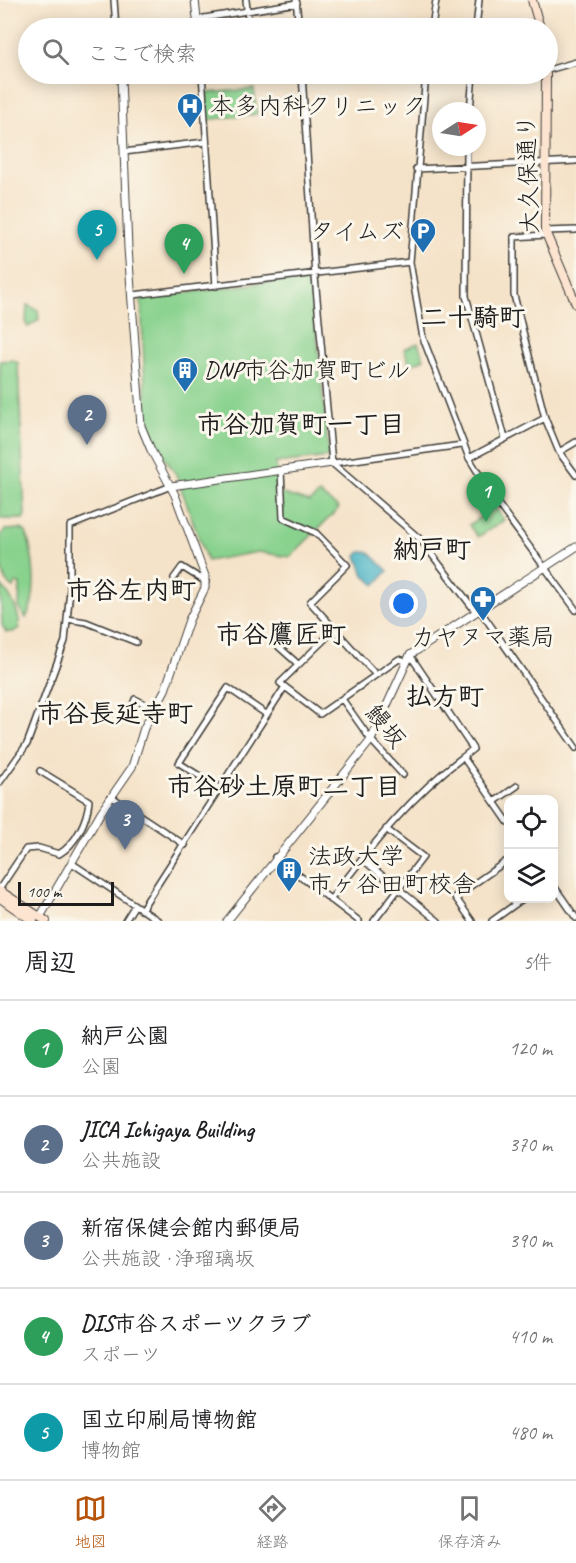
<!DOCTYPE html>
<html lang="ja">
<head>
<meta charset="utf-8">
<style>
	body { margin:0; font-family:Caveat,"Klee One",sans-serif; background:#f6f6f6; color:#202124 }
	.controls { position:absolute; right:18px; bottom:18px; display:grid; overflow:hidden; border-radius:12px; box-shadow:0 3px 15px #0003 }
	.controls button { width:54px; height:54px; display:grid; place-items:center; padding:0; border:0; border-bottom:2px solid #e0e0e0; background:#fff; color:#202124; font:30px sans-serif }
	.compass { position:absolute; left:432px; top:102px; width:54px; height:54px; border-radius:50%; background:#fff; box-shadow:0 3px 15px #0003; rotate:78deg }
	.scale { position:absolute; left:18px; bottom:15px; width:96px; box-sizing:border-box; padding-left:6px; border:3px solid #1c1c1c; border-top:0; font-size:16px; line-height:21px; white-space:nowrap; color:#1c1c1c; -webkit-text-stroke:4px #fbf7ec; paint-order:stroke }
	.you { position:absolute; left:404px; top:604px; width:21px; height:21px; margin:-15px; border:4px solid #fff; border-radius:50%; background:#1a73e8; box-shadow:0 0 0 9px #1a73e833 }
	.badge { display:grid; place-items:center; width:39px; height:39px; border-radius:50%; background:#b45309; color:#fff; font-size:20px; font-weight:700 }
	.pin { position:absolute; translate:-50% -50px; filter:drop-shadow(0 2px 3px #0008) }
	.pin::after { content:''; position:absolute; top:32px; width:21px; height:18px; background:inherit; clip-path:polygon(0 0,100% 0,50% 100%) }
	.list { margin:0; padding:0; list-style:none }
	h2 { display:flex; justify-content:space-between; align-items:center; height:78px; margin:0; padding:0 24px; font-size:26px }
	h2 small { font-size:20px; font-weight:400; color:#757577 }
	.list li { display:grid; grid-template-columns:39px 1fr auto; gap:18px; align-items:center; box-sizing:border-box; height:96px; padding:0 24px; border-top:2px solid #e0e0e0 }
	.list b { display:block; font-size:22px; white-space:nowrap }
	.list p { margin:0; font-size:20px; white-space:nowrap; color:#757577 }
	.list em { font-size:20px; font-style:normal; color:#757577 }
	.icon { flex:none; width:33px; height:33px; fill:none; stroke:currentColor; stroke-width:2; stroke-linecap:round; stroke-linejoin:round }
	.map { position:relative; flex:none; width:576px; height:921px; overflow:hidden }
	.search { position:absolute; background:#fff; box-shadow:0 3px 15px #0003; left:18px; right:18px; top:18px; height:66px; display:flex; align-items:center; gap:15px; box-sizing:border-box; padding:0 21px; border-radius:33px; color:#757577; font-size:22px }
	.sheet { height:558px; background:#fff }
	nav { display:flex; justify-content:space-around; align-items:center; box-sizing:border-box; height:84px; border-top:2px solid #e0e0e0; background:#fff; font-size:16px; color:#757577 }
	nav a { display:grid; justify-items:center; gap:3px }
	nav .on { color:#b45309 }
	.map>svg:first-child { display:block }
	.green { fill:#89d28e; stroke:#527755; stroke-width:1.5 }
	.water { fill:#47b2c4; stroke:#326770; stroke-width:1.5 }
	.lines { fill:none; stroke-linecap:round; stroke-linejoin:round }
	.minor-casing { stroke:#3d3a36; stroke-width:8 }
	.tertiary-casing { stroke:#3d3a36; stroke-width:9 }
	.secondary-casing { stroke:#3d3a36; stroke-width:10 }
	.minor { stroke:#fff; stroke-width:5 }
	.tertiary { stroke:#fff; stroke-width:7 }
	.secondary { stroke:#fde4d1; stroke-width:8 }
	.labels { text-anchor:middle; stroke-width:6; stroke-linejoin:round; paint-order:stroke }
	.poi-label { font-size:24px; fill:#1c1c1c; stroke:#fbf7ec; text-anchor:start }
	.street-label { font-size:24px; fill:#1c1c1c; stroke:#fbf7ec }
	.neighbourhood-label { font-size:26px; font-weight:bold; fill:#1c1c1c; stroke:#fbf7ec }
</style>
</head>
<body>
<div class="map">
<svg width="576" height="921" viewBox="0 0 576 921">
	<rect width="100%" height="100%" fill="#fbf7ec"/>
	<filter id="ink" filterUnits="userSpaceOnUse"><feTurbulence type="fractalNoise" baseFrequency=".0167" numOctaves="2"/><feDisplacementMap in="SourceGraphic" scale="12" xChannelSelector="R" yChannelSelector="G"/><feConvolveMatrix kernelMatrix="1 2 1 2 8 2 1 2 1" color-interpolation-filters="sRGB"/></filter>
	<filter id="wash" filterUnits="userSpaceOnUse"><feTurbulence type="fractalNoise" baseFrequency=".008" numOctaves="4" result="noise"/><feDisplacementMap in="SourceGraphic" scale="24" xChannelSelector="R" yChannelSelector="G"/><feGaussianBlur stdDeviation="1.35" result="paint"/><feColorMatrix in="noise" values="0 0 0 0 0 0 0 0 0 0 0 0 0 0 0 0 0 1.4 0 .05"/><feComposite in="paint" operator="in"/></filter>
	<g filter="url(#wash)">
		<rect width="100%" height="100%" fill="#f5e3c9"/>
		<path class="green" d="M254 89 257 114 207 120 206 93Z
			M311 276 329 457 276 463 279 493 310 502 319 494 339 508 290 557 258 552 207 561 176 474 156 445 146 410 141 299Z
			M27 305 38 310 39 320 28 327 26 324Z
			M418 343 424 359 410 365 404 349Z
			M13 360 18 363 25 515 23 519H0V361Z
			M495 507 504 520 478 537 469 525Z
			M21 529 26 532C34 556 39 595 26 618L19 608 20 584 15 583 13 588C0 582 0 552 0 536L5 530Z
			M0 585C10 594 21 614 19 628L13 632H6L2 625Z"/>
		<path class="water" d="M361 552H369L388 571 375 585 364 575 357 556Z"/>
	</g>
	<g filter="url(#ink)">
		<g class="lines">
			<g class="minor-casing">
				<path id="minor" d="M114 0 116 28
					M246 0 249 28
					M296 0 299 28
					M198 19 297 3
					M432 28 436 0
					M476 28 479 0
					M548 70 576 62
					M120 74 121 78 148 74
					M202 74 216 286
					M302 74 315 277 332 463 420 539 476 612
					M426 74 410 262 423 338 469 458 495 500 576 610
					M470 111 473 74
					M467 147 466 296 505 438
					M124 152 205 142
					M416 169 576 161
					M545 231 576 230
					M546 235 514 237V295L526 344 545 418 559 452 576 475
					M133 295 410 262
					M559 452 576 442
					M469 458 545 418
					M333 463 462 445
					M281 470 283 518 316 533 347 565 310 602 376 675
					M174 578 182 567 206 582
					M479 609 576 748
					M67 619 86 622 136 642
					M335 629 280 683 320 714 399 659 406 661
					M279 647 298 664
					M410 655 473 749 463 757 508 822
					M342 699 371 740 403 775
					M133 705 135 699 155 709
					M0 782 27 744 65 641 70 589V526L171 486
					M220 789 179 763 228 688 266 714
					M112 797 185 845
					M494 802 517 786
					M275 857 359 921
					M362 859 438 921
					M73 864 135 905
					M554 886 576 918
					M0 888 26 849 39 848 59 854C76 844 87 821 89 801L40 771
					M330 900C372 846 408 798 463 757
					M141 910 284 688
					M125 921 135 905 159 921
					M374 921 423 857 386 829
					M472 921 455 897 508 860
					M492 921 524 898"/>
			</g>
			<g class="tertiary-casing">
				<path id="tertiary" d="M195 0 198 28
					M171 486 332 463
					M40 917 101 812 132 767 144 728 165 690 189 620 205 588V576L175 495 151 450 141 426 128 248 121 78
					M227 921 371 740 410 655 576 547"/>
			</g>
			<g class="secondary-casing">
				<path id="secondary" d="M532 0 540 28
					M546 74 545 231 576 304
					M0 891 46 921
					M0 898 33 921"/>
			</g>
			<use href="#minor" class="minor"/>
			<use href="#tertiary" class="tertiary"/>
			<use href="#secondary" class="secondary"/>
		</g>
	</g>
	<defs>
		<g id="hospital-pin" transform="scale(1.35)"><path d="M0 17L-7.5 6A9.5 9.5 0 1 1 7.5 6Z" fill="#1f6fb2" stroke="#fbf7ec"/><path d="M-5-5h3v3.5h4V-5h3V5h-3V1.5h-4V5h-3Z" fill="#fff"/></g>
		<g id="parking-pin" transform="scale(1.35)"><path d="M0 17L-7.5 6A9.5 9.5 0 1 1 7.5 6Z" fill="#1f6fb2" stroke="#fbf7ec"/><path d="M-3.5-5.5H1a3.5 3.5 0 0 1 0 7H-1V5.5H-3.5ZM-1-3.4V-.6H.8a1.4 1.4 0 0 0 0-2.8Z" fill="#fff"/></g>
		<g id="building-pin" transform="scale(1.35)"><path d="M0 17L-7.5 6A9.5 9.5 0 1 1 7.5 6Z" fill="#1f6fb2" stroke="#fbf7ec"/><path d="M-4-6H4V6H1V3H-1V6H-4ZM-2.5-4.3h1.7v1.8h-1.7ZM.8-4.3h1.7v1.8H.8ZM-2.5-1h1.7V.8h-1.7ZM.8-1h1.7V.8H.8Z" fill="#fff"/></g>
		<g id="pharmacy-pin" transform="scale(1.35)"><path d="M0 17L-7.5 6A9.5 9.5 0 1 1 7.5 6Z" fill="#1f6fb2" stroke="#fbf7ec"/><path d="M-2-6h4v4h4v4h-4v4h-4v-4h-4v-4h4Z" fill="#fff"/></g>
	</defs>
	<g fill-rule="evenodd">
		<use href="#hospital-pin" x="190" y="106"/>
		<use href="#parking-pin" x="423" y="231"/>
		<use href="#building-pin" x="185" y="370"/>
		<use href="#pharmacy-pin" x="483" y="599"/>
		<use href="#building-pin" x="289" y="870"/>
	</g>
	<g class="labels">
		<g class="poi-label">
			<text x="210" y="114">本多内科クリニック</text>
			<text x="404" y="239" text-anchor="end">タイムズ</text>
			<text x="204" y="378">DNP市谷加賀町ビル</text>
			<text x="483" y="645" text-anchor="middle">カヤヌマ薬局</text>
			<text x="308" y="864">法政大学<tspan x="308" dy="28">市ヶ谷田町校舎</tspan></text>
		</g>
		<g class="street-label">
			<text transform="translate(528 174) rotate(-92)" y="8">大久保通り</text>
			<text transform="translate(386 726) rotate(51)" y="8">鰻坂</text>
		</g>
		<g class="neighbourhood-label">
			<text x="473" y="326">二十騎町</text>
			<text x="301" y="433">市谷加賀町一丁目</text>
			<text x="432" y="558">納戸町</text>
			<text x="131" y="599">市谷左内町</text>
			<text x="281" y="643">市谷鷹匠町</text>
			<text x="445" y="705">払方町</text>
			<text x="115" y="722">市谷長延寺町</text>
			<text x="284" y="795">市谷砂土原町二丁目</text>
		</g>
	</g>
</svg>
<div class="controls">
<button><svg class="icon" aria-label="locate" viewBox="0 0 24 24"><circle cx="12" cy="12" r="6"/><path d="M12 2v4M12 18v4M2 12h4M18 12h4"/></svg></button>
<button><svg class="icon" aria-label="layers" viewBox="0 0 24 24"><path d="M12 4l9 5-9 5-9-5zM3 14l9 5 9-5"/></svg></button>
</div>
<svg class="compass" viewBox="-18 -18 36 36"><path d="M0-13l5 13h-10z" fill="#e53935"/><path d="M0 13l5-13h-10z" fill="#757577"/></svg>
<div class="scale">100 m</div>
<div class="you"></div>
<div class="pin badge" style="left:486px;top:522px;background:#2e9e5b">1</div>
<div class="pin badge" style="left:87px;top:445px;background:#5c6f8a">2</div>
<div class="pin badge" style="left:125px;top:850px;background:#5c6f8a">3</div>
<div class="pin badge" style="left:184px;top:274px;background:#2e9e5b">4</div>
<div class="pin badge" style="left:97px;top:260px;background:#0f9aa8">5</div>
<div class="search"><svg class="icon" aria-label="search" viewBox="0 0 24 24"><circle cx="10" cy="10" r="6"/><path d="M15 15l6 6"/></svg>ここで検索</div>
</div>
<section class="sheet">
<h2>周辺<small>5件</small></h2>
<ul class="list">
<li><span class="badge" style="background:#2e9e5b">1</span><div><b>納戸公園</b><p>公園</p></div><em>120 m</em></li>
<li><span class="badge" style="background:#5c6f8a">2</span><div><b>JICA Ichigaya Building</b><p>公共施設</p></div><em>370 m</em></li>
<li><span class="badge" style="background:#5c6f8a">3</span><div><b>新宿保健会館内郵便局</b><p>公共施設 · 浄瑠璃坂</p></div><em>390 m</em></li>
<li><span class="badge" style="background:#2e9e5b">4</span><div><b>DIS市谷スポーツクラブ</b><p>スポーツ</p></div><em>410 m</em></li>
<li><span class="badge" style="background:#0f9aa8">5</span><div><b>国立印刷局博物館</b><p>博物館</p></div><em>480 m</em></li>
</ul>
</section>
<nav>
<a class="on"><svg class="icon" aria-label="map" viewBox="0 0 24 24"><path d="M3 6l6-2 6 2 6-2v14l-6 2-6-2-6 2zM9 4v14M15 6v14"/></svg>地図</a>
<a><svg class="icon" aria-label="directions" viewBox="0 0 24 24"><path d="M12 3l9 9-9 9-9-9zM9 14v-3h6M13 9l2 2-2 2"/></svg>経路</a>
<a><svg class="icon" aria-label="saved" viewBox="0 0 24 24"><path d="M7 4h10v16l-5-4-5 4z"/></svg>保存済み</a>
</nav>
</body>
</html>
